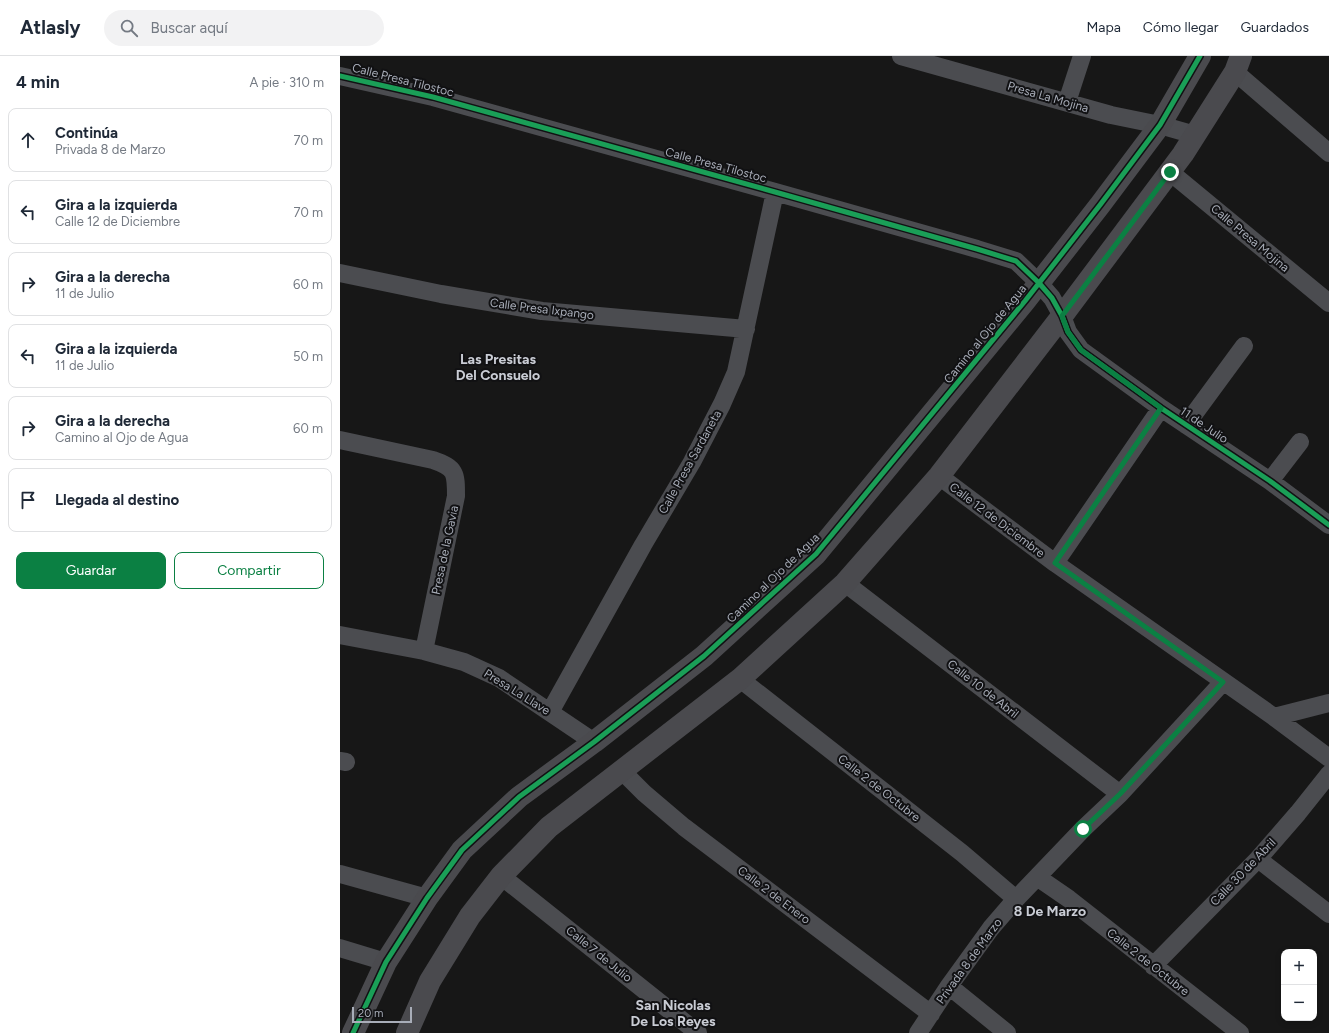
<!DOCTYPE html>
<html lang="es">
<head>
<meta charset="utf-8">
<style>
	body { margin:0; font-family:Figtree,sans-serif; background:#f2f2f3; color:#1f2937 }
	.controls { position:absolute; right:12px; bottom:12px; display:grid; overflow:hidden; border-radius:8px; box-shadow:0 2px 6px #0003 }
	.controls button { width:36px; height:36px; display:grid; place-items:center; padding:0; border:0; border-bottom:1px solid #e0e1e3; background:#fff; color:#1f2937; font:20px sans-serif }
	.scale { position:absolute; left:12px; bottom:10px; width:60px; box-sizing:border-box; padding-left:4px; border:2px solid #a8adb8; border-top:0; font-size:11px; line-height:14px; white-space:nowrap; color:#a8adb8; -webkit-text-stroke:3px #111113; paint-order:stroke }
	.stop { position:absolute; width:12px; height:12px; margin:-9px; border:3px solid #0b8043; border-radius:50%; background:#fff }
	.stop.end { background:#0b8043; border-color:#fff; box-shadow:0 1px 4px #0008 }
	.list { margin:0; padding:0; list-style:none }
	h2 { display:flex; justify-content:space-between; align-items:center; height:52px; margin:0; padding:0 16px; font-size:17px }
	h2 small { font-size:13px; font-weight:400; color:#747a83 }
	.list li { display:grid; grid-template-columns:26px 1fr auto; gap:12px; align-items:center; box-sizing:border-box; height:64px; margin:0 8px 8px; padding:0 8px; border:1px solid #e0e1e3; border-radius:8px }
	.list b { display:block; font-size:15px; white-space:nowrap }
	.list p { margin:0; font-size:13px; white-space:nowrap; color:#747a83 }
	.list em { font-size:13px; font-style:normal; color:#747a83 }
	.actions { display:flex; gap:8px; padding:12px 16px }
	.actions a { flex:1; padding:9px 0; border:1px solid #0b8043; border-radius:8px; text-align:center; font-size:14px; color:#0b8043 }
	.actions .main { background:#0b8043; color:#fff }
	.icon { flex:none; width:22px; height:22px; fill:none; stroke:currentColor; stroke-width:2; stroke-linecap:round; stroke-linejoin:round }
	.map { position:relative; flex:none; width:989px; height:977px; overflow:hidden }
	header { display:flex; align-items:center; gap:24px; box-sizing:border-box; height:56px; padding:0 20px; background:#fff; border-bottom:1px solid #e0e1e3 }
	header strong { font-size:19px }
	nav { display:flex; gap:22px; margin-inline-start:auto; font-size:14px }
	.search { width:280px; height:36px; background:#f2f2f3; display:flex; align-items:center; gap:10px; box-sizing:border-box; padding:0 14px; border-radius:22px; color:#747a83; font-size:15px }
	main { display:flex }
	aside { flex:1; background:#fff }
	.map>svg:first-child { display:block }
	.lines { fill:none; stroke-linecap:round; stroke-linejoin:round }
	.street { stroke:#4b4c50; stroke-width:18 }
	.secondary { stroke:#4a4a4e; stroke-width:22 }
	.cycleway-casing { stroke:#111113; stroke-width:8 }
	.cycleway { stroke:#1a9f57; stroke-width:5 }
	.route { stroke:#0b8043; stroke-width:5 }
	.labels { text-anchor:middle; stroke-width:4; stroke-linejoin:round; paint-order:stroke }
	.street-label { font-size:12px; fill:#a8adb8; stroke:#111113 }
	.quarter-label { font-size:14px; font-weight:bold; fill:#c9ccd4; stroke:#111113 }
</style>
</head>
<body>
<header>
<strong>Atlasly</strong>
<div class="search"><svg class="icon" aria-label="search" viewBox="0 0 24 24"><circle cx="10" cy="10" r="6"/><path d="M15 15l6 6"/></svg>Buscar aquí</div>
<nav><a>Mapa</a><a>Cómo llegar</a><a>Guardados</a></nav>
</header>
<main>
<aside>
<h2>4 min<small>A pie · 310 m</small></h2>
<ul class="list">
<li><svg class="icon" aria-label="ahead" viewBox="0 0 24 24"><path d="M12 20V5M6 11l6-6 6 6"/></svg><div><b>Continúa</b><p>Privada 8 de Marzo</p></div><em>70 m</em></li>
<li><svg class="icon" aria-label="left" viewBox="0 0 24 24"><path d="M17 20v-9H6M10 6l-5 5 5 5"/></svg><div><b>Gira a la izquierda</b><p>Calle 12 de Diciembre</p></div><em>70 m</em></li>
<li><svg class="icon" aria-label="right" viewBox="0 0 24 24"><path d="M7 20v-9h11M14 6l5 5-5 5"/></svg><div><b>Gira a la derecha</b><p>11 de Julio</p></div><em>60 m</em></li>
<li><svg class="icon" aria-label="left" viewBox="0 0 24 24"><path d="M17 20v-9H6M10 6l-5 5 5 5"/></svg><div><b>Gira a la izquierda</b><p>11 de Julio</p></div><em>50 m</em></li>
<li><svg class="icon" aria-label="right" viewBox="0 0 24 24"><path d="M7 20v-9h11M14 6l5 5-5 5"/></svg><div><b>Gira a la derecha</b><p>Camino al Ojo de Agua</p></div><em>60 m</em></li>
<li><svg class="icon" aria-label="arrive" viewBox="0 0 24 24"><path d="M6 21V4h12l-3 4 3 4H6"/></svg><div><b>Llegada al destino</b></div></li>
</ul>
<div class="actions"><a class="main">Guardar</a><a>Compartir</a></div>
</aside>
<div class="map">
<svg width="989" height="977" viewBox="0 0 989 977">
	<rect width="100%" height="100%" fill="#171717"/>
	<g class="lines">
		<path class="street" d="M561 0 771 59 820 69 855 79
			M895 16 989 97
			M0 20 93 41 435 136 637 193 676 205 699 227 712 242 722 260 728 276 741 294 821 352 930 425 989 469
			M727 46 742 0
			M830 116 989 247
			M0 217 101 238 202 255 406 273
			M846 369 904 290
			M0 384 93 404C116 412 116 417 116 440L84 595
			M599 420 715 507 934 661 989 702
			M930 425 960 386
			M715 507 821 352
			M505 527 780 738
			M0 579 84 595 124 606 159 622 254 686
			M400 623 622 797 676 843
			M210 656 303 489 352 406 382 348 396 316 435 136
			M934 661 989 647
			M0 705 6 706
			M282 715 304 737 344 771 591 958
			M918 803 989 858
			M0 818 87 842
			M161 820 358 977
			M697 821 729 843 900 977
			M0 892 46 906
			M813 910 918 803 958 757 989 718
			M609 930 667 977
			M578 977 609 930 651 872 676 843 743 773 780 738 883 626"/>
		<path class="secondary" d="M13 977 46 906 87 842 122 794 179 741 254 686 364 600 476 498 685 245 760 149 820 69 860 0
			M67 977 90 925 130 860 161 820 209 771 400 623 505 527 599 420 722 260 843 98 895 16 901 0"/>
		<g class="cycleway-casing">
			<path id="cycleway" d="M0 20 93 41 435 136 637 193 676 205 699 227 712 242 722 260 728 276 741 294 821 352 930 425 989 469
				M13 977 46 906 87 842 122 794 179 741 254 686 364 600 476 498 685 245 760 149 820 69 860 0"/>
		</g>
		<use href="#cycleway" class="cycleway"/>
	</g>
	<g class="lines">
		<path class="route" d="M743 773 780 738 883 626 715 507 821 352 741 294 728 276 722 260 830 116"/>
	</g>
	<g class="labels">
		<g class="street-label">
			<text transform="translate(63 24) rotate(14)" y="4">Calle Presa Tilostoc</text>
			<text transform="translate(708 41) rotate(16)" y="4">Presa La Mojina</text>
			<text transform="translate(376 109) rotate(15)" y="4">Calle Presa Tilostoc</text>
			<text transform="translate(910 182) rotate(40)" y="4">Calle Presa Mojina</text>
			<text transform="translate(202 253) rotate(7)" y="4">Calle Presa Ixpango</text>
			<text transform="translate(645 278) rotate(-51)" y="4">Camino al Ojo de Agua</text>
			<text transform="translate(864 369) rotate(34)" y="4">11 de Julio</text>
			<text transform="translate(350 406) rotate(-61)" y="4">Calle Presa Sardaneta</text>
			<text transform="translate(657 464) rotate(37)" y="4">Calle 12 de Diciembre</text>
			<text transform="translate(105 494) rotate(-78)" y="4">Presa de la Gavia</text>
			<text transform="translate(433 522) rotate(-44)" y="4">Camino al Ojo de Agua</text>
			<text transform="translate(643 633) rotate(38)" y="4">Calle 10 de Abril</text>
			<text transform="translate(177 636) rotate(32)" y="4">Presa La Llave</text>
			<text transform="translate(539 732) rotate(38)" y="4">Calle 2 de Octubre</text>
			<text transform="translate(903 816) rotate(-46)" y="4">Calle 30 de Abril</text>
			<text transform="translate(434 839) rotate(37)" y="4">Calle 2 de Enero</text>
			<text transform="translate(259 898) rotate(39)" y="4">Calle 7 de Julio</text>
			<text transform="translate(629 905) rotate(-54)" y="4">Privada 8 de Marzo</text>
			<text transform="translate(808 906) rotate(38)" y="4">Calle 2 de Octubre</text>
		</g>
		<g class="quarter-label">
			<text x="158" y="308">Las Presitas<tspan x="158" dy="16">Del Consuelo</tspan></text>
			<text x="710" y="860">8 De Marzo</text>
			<text x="333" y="954">San Nicolas<tspan x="333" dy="16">De Los Reyes</tspan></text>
		</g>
	</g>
</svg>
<div class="controls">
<button>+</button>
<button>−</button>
</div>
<div class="scale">20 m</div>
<div class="stop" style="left:743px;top:773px"></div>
<div class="stop end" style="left:830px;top:116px"></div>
</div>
</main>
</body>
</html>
